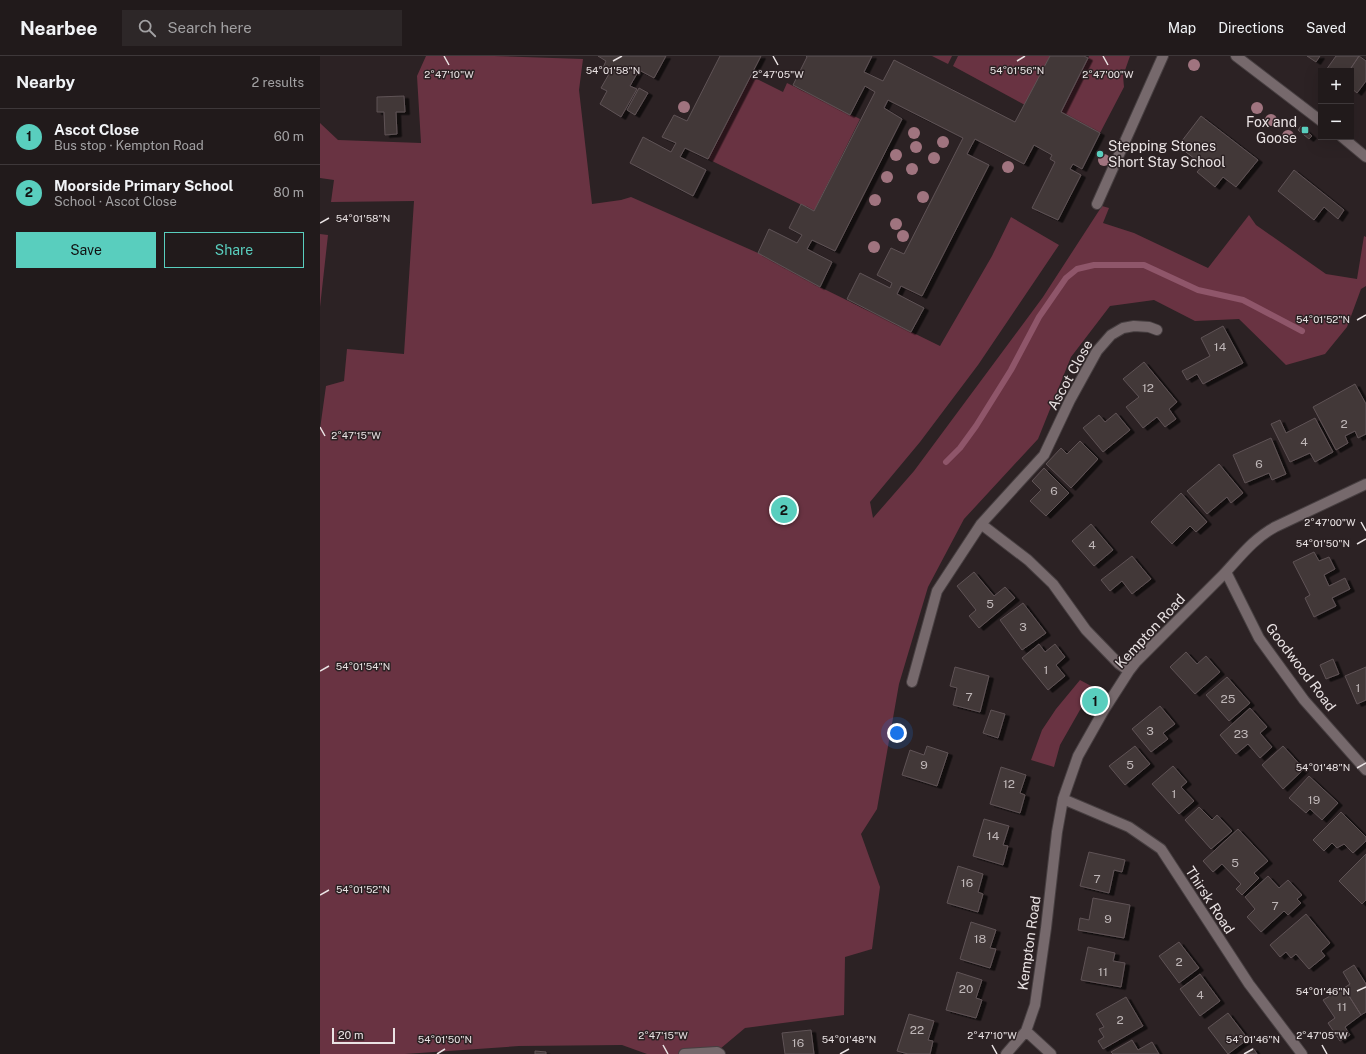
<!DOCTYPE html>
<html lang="en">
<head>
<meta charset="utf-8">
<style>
	body { margin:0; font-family:"Public Sans",sans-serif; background:#2d2728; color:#f1f3f6 }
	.controls { position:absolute; right:12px; top:12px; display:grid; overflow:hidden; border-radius:0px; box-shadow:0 4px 16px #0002 }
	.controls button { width:36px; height:36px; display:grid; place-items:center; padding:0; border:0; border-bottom:1px solid #3e383a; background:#211a1b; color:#f1f3f6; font:20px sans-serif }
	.scale { position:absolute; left:12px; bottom:10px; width:63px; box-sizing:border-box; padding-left:4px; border:2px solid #eae3e4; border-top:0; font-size:11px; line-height:14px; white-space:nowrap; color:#eae3e4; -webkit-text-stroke:3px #2c2224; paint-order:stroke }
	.you { position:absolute; left:577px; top:677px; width:14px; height:14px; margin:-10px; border:3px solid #fff; border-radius:50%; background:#1a73e8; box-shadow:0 0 0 6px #1a73e833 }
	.badge { display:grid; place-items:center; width:26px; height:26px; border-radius:50%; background:#59cebe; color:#111; font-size:13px; font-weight:700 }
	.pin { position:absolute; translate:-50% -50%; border:2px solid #fff; box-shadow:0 1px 4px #0006 }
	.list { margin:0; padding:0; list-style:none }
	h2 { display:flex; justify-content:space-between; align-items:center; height:52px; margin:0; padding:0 16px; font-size:17px }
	h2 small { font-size:13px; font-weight:400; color:#a2a1a3 }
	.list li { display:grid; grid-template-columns:26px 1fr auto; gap:12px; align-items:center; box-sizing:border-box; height:56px; padding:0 16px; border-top:1px solid #3e383a }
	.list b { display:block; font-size:15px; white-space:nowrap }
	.list p { margin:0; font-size:13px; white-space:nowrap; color:#a2a1a3 }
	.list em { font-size:13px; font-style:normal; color:#a2a1a3 }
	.actions { display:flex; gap:8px; padding:12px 16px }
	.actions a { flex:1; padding:9px 0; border:1px solid #59cebe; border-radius:0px; text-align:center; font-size:14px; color:#59cebe }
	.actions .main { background:#59cebe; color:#111 }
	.icon { flex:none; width:22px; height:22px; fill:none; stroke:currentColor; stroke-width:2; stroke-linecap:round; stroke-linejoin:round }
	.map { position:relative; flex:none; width:1046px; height:998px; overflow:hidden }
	header { display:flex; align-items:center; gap:24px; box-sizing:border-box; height:56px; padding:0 20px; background:#211a1b; border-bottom:1px solid #3e383a }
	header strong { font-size:19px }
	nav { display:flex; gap:22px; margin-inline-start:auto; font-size:14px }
	.search { width:280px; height:36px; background:#2d2728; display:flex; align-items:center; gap:10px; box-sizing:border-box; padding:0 14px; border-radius:0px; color:#a2a1a3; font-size:15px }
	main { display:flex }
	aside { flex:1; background:#211a1b }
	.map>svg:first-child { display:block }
	.green { fill:#693342 }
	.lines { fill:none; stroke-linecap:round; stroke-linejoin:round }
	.stream { stroke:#8f566a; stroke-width:6 }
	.building { fill:#423739; stroke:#5f5355; filter:url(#shadow) }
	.service-casing { stroke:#473f41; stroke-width:12 }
	.minor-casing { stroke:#473f41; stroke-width:12 }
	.tertiary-casing { stroke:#473f41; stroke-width:12 }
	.service { stroke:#76696c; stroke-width:10 }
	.minor { stroke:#76696c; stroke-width:10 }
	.tertiary { stroke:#76696c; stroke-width:10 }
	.tree { fill:#a0747f }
	.ticks { fill:none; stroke:#eae3e4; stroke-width:1.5 }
	.poi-dot { fill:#59cebe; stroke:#2c2224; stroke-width:1.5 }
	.labels { text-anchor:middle; stroke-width:3; stroke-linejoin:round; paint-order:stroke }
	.number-label { font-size:12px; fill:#c0b8b9 }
	.poi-label { font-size:14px; fill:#eae3e4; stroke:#2c2224; text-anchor:end }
	.street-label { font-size:14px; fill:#eae3e4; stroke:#2c2224 }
	.ticks-label { font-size:10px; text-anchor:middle; fill:#eae3e4; stroke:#2c2224; stroke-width:3; stroke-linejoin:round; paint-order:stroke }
</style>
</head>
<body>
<header>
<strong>Nearbee</strong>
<div class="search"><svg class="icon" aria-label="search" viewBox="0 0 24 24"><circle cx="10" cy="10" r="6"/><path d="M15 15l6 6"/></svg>Search here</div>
<nav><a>Map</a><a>Directions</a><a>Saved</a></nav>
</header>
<main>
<aside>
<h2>Nearby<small>2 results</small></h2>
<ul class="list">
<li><span class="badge">1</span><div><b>Ascot Close</b><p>Bus stop · Kempton Road</p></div><em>60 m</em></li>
<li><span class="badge">2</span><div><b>Moorside Primary School</b><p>School · Ascot Close</p></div><em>80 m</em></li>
</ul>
<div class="actions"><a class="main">Save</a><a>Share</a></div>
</aside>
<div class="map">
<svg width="1046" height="998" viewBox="0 0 1046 998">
	<defs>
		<filter id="shadow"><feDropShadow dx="4.5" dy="2.5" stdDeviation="0" flood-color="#0009"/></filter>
	</defs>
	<rect width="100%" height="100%" fill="#2c2224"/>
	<path class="green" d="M106 0H174L263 3 259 34 272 148 301 144 311 141 438 197 500 231 620 290 672 200 691 161 739 189 658 309 600 386 550 446 553 462 594 415 723 241 782 150 789 152 783 167 814 177 888 212 929 159 936 169 1006 218 1037 223 1044 180 1046 181V230L1041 233 1027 271 1005 298 966 309 919 263 875 265 834 244 790 250 751 301 718 383 644 463 608 531 579 628 557 753 541 778 560 831 552 893 525 901 524 959 425 972 394 998H327L302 989 199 990 85 998H0V373L6 330 24 325 27 293 84 298 94 145 11 146 14 124 0 122V67L18 84 101 87 97 20Z
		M612 0H632L628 8Z
		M638 0H730L705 49 633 10Z
		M769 0H810L803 20 804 31 780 77 741 56Z
		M431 20 463 36 467 27 540 63 494 155 388 103Z
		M0 178 8 179 0 251Z
		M760 624 773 631 740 689 734 711 711 704 722 674 736 653Z"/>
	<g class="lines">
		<path class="stream" d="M626 406 640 392 656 370 691 314 719 261 746 222 757 213 774 209H824L878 234 923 244 982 275"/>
	</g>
	<path class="building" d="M278 0H346L334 22 319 14 310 30 317 33 301 61 280 48 287 35 281 32 289 18 282 14 286 5Z
		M400 0H441L388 103 365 92 360 101 386 114 373 140 310 107 323 81 351 96 356 87 342 81 354 59 367 65Z
		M486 0H552L544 16 563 25 574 4 695 66 730 0H764L768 2 741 56 780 77 762 113 753 108 750 113 761 119 738 164 712 152 735 106 730 103 732 99 714 89 704 108 655 83 647 98 669 109 602 240 581 230 577 238 604 252 591 276 527 243 540 217 570 232 572 227 557 219 571 192 584 198 643 82 568 44 564 52 582 63 515 195 492 184 487 193 512 206 500 231 438 197 449 173 477 187 482 179 469 172 481 148 494 155 555 36 545 30 530 59 473 29 487 1Z
		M987 0H1000L996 6Z
		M1016 0H1039L1029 15H1007L1006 14Z
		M1039 0 1046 5V25L1037 37 1031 32V15H1029Z
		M319 32 328 37 315 59 307 54Z
		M84 40 85 56H76L77 78 65 79 64 56H57V41Z
		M881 60 938 104 916 131 903 121 895 131 877 116 883 109 858 90Z
		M981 70 992 80 989 83 978 74Z
		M974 114 1024 154 1018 163 1004 151 994 164 958 135Z
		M903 270 923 307 883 328 877 318 867 324 862 315 890 300 881 282Z
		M824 306 857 346 849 353 856 363 845 371 837 361 823 372 806 351 819 341 803 323Z
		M1035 328 1046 348V378L1038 382 1035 375 1025 380 1028 387 1016 394 993 351Z
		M796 357 810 374 783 396 763 372 779 359 785 366Z
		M995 362 1013 396 995 406 990 397 970 406 951 368 960 364 966 377Z
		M951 382 966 418 952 424 949 417 925 427 913 399Z
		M760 385 778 403 751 432 726 408 741 392 747 398Z
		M899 408 923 437 911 447 907 441 887 458 867 435Z
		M724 412 749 437 726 460 710 445 721 434 712 425Z
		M861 437 887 466 876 476 870 470 852 488 831 466Z
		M771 468 793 494 774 510 752 485Z
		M994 496 999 505 1009 501 1015 513 1004 519 1009 530 1025 522 1030 533 1012 542 1016 550 994 561 985 542 990 539 973 506Z
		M812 500 831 523 812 538 802 525 790 535 781 524Z
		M654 516 674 540 685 531 695 542 659 572 649 560 656 554 637 530Z
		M703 547 726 577 702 594 680 564Z
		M719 588 725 596 735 588 745 601 736 609 745 620 728 634 702 602Z
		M866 596 877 608 886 600 900 616 875 638 850 611Z
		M1013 603 1019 618 1006 623 1000 609Z
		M635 611 669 620 660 656 633 649 637 632 630 630Z
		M1046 611V644L1037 648 1025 620Z
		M907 621 930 647 909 665 886 639Z
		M840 650 855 668 843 677 848 683 831 696 812 673Z
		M930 652 947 671 940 677 952 691 940 702 928 688 916 698 900 679Z
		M671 654 685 658 678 682 663 677Z
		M607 690 628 697 617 730 582 719 590 694 604 699Z
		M815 690 830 708 805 729 789 710Z
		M963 690 984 713 963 733 942 709Z
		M853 710 867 726 861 731 874 745 859 758 832 728Z
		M681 711 706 719 700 737 705 739 700 757 670 748Z
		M989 720 1018 747 1002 764 990 753 986 757 969 742Z
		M879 751 892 764 897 759 912 775 891 793 865 764Z
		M1021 756 1046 781V785L1033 797 1024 788 1017 792 1012 787 1004 795 993 784Z
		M664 763 689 770 683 789 688 790 683 809 653 800Z
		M918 773 948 805 934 817 939 822 922 839 916 833 921 828 902 808 893 816 883 805Z
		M769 796 805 804 802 816 794 814 789 837 760 830Z
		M1046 798V844L1042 848 1019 825Z
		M638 810 663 818 658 836 663 838 658 856 627 847Z
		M948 820 959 832 968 824 982 839 977 843 981 847 968 859 964 855 941 876 927 861 935 853 925 841Z
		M773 842 810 849 804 882 758 874 760 862 769 864Z
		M986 858 1010 887 1001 895 1005 900 989 913 976 898 971 902 966 896 960 901 950 889Z
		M651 866 676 874 670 892 676 893 670 912 640 903Z
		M859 886 879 912 859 927 839 900Z
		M768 891 795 897 793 905 805 907 801 931 761 924Z
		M1034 909 1046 928V956L1041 959 1024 932 1030 928 1023 916Z
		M637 916 662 924 656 942 662 944 656 962 626 954Z
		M880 918 900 945 880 960 860 933Z
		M1024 932 1041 959 1025 971 1030 979 1020 985 1008 967 1015 962 1003 944Z
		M806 941 823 970 783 993 778 985 784 981 779 973 784 971 776 958Z
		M908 957 928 983 908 998 888 972Z
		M589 958 614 965 608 984 613 985 610 998H588L577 995Z
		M491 974 494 998H465L462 977Z
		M812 984 818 994 832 986 839 998H793L791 996Z
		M933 992 937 998H926Z
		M215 995 226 996V998H215Z"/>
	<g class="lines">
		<g class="service-casing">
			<path id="service" d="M777 148 843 0"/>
		</g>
		<g class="minor-casing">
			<path id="minor" d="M661 468 708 504 733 528 766 574 799 608 809 615
				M906 516 939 582 984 644 1046 714
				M592 626 617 535 661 468 724 399 750 344 777 295 791 279 803 272 814 270 829 271 837 274
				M743 743 809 771 841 793 929 928 982 998
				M706 975 731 998
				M364 998 397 996 400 998
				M686 998 706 975 715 949 726 872 737 776 743 743 758 700 784 654 809 615 816 606C845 577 874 548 903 519 920 501 933 483 955 471L1046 428"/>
		</g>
		<g class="tertiary-casing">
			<path id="tertiary" d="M916 0 1001 65
				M1022 81 1046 101"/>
		</g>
		<use href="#service" class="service"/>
		<use href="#minor" class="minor"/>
		<use href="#tertiary" class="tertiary"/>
	</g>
	<g class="tree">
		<circle cx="874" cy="9" r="6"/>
		<circle cx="364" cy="51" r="6"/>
		<circle cx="937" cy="52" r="6"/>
		<circle cx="951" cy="64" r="6"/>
		<circle cx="594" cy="77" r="6"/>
		<circle cx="968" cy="80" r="6"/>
		<circle cx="623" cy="86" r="6"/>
		<circle cx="596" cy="91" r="6"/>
		<circle cx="576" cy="99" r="6"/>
		<circle cx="614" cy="102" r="6"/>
		<circle cx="784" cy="104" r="6"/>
		<circle cx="688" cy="111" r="6"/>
		<circle cx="592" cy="113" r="6"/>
		<circle cx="567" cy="121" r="6"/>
		<circle cx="603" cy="141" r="6"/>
		<circle cx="555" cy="144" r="6"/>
		<circle cx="576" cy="168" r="6"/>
		<circle cx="583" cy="180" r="6"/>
		<circle cx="554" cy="191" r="6"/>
	</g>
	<path class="ticks" d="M124 0 129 9M453 0 458 9M783 0 788 9M293 5 302 0M697 5 705 0M0 167 9 162M1037 264 1046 259M0 371 5 380M1041 466 1046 475M1037 488 1046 483M0 615 9 610M1037 712 1046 707M0 839 9 834M1037 935 1046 931M343 989 348 998M672 989 677 998M1002 989 1007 998M117 998 125 993M520 998 529 993M924 998 933 993"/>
	<g class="poi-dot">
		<rect x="981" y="70" width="8" height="8" rx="2"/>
		<circle cx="780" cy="98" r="4"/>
	</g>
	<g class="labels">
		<g class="number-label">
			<text x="900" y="295">14</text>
			<text x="828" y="336">12</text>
			<text x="1024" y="372">2</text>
			<text x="984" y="390">4</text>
			<text x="939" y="412">6</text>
			<text x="734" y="439">6</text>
			<text x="772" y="493">4</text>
			<text x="670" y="552">5</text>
			<text x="703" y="575">3</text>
			<text x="726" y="618">1</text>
			<text x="1038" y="636">1</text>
			<text x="649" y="645">7</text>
			<text x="908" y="647">25</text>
			<text x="830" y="679">3</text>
			<text x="921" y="682">23</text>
			<text x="604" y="713">9</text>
			<text x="810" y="713">5</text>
			<text x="689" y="732">12</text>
			<text x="854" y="742">1</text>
			<text x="994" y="748">19</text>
			<text x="673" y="784">14</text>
			<text x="915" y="811">5</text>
			<text x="777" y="827">7</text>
			<text x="647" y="831">16</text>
			<text x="955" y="854">7</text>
			<text x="788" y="867">9</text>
			<text x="660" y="887">18</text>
			<text x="859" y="910">2</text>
			<text x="783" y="920">11</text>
			<text x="646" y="937">20</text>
			<text x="880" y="943">4</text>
			<text x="1022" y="955">11</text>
			<text x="800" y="968">2</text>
			<text x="597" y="978">22</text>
			<text x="478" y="991">16</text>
		</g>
		<g class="poi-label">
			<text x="977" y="71">Fox and<tspan x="977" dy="16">Goose</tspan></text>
			<text x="788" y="95" text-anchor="start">Stepping Stones<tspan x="788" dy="16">Short Stay School</tspan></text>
		</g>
		<g class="street-label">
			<text transform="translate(750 319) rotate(-61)" y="5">Ascot Close</text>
			<text transform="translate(830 575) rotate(-47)" y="5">Kempton Road</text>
			<text transform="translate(981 611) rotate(53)" y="5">Goodwood Road</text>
			<text transform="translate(890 844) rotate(57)" y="5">Thirsk Road</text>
			<text transform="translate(709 887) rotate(-82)" y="5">Kempton Road</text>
		</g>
	</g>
	<g class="ticks-label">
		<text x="293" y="18">54°01'58"N</text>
		<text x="697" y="18">54°01'56"N</text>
		<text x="129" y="22">2°47'10"W</text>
		<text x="458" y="22">2°47'05"W</text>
		<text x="788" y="22">2°47'00"W</text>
		<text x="43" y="166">54°01'58"N</text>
		<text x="1003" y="267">54°01'52"N</text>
		<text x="36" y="383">2°47'15"W</text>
		<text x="1010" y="470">2°47'00"W</text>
		<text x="1003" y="491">54°01'50"N</text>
		<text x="43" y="614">54°01'54"N</text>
		<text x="1003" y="715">54°01'48"N</text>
		<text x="43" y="837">54°01'52"N</text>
		<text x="1003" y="939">54°01'46"N</text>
		<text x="343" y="983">2°47'15"W</text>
		<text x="672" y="983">2°47'10"W</text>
		<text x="1002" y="983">2°47'05"W</text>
		<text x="125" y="987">54°01'50"N</text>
		<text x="529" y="987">54°01'48"N</text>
		<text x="933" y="987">54°01'46"N</text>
	</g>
</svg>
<div class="controls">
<button>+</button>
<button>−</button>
</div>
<div class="scale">20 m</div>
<div class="you"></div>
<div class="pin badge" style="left:775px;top:645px">1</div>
<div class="pin badge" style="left:464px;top:454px">2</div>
</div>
</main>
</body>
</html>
